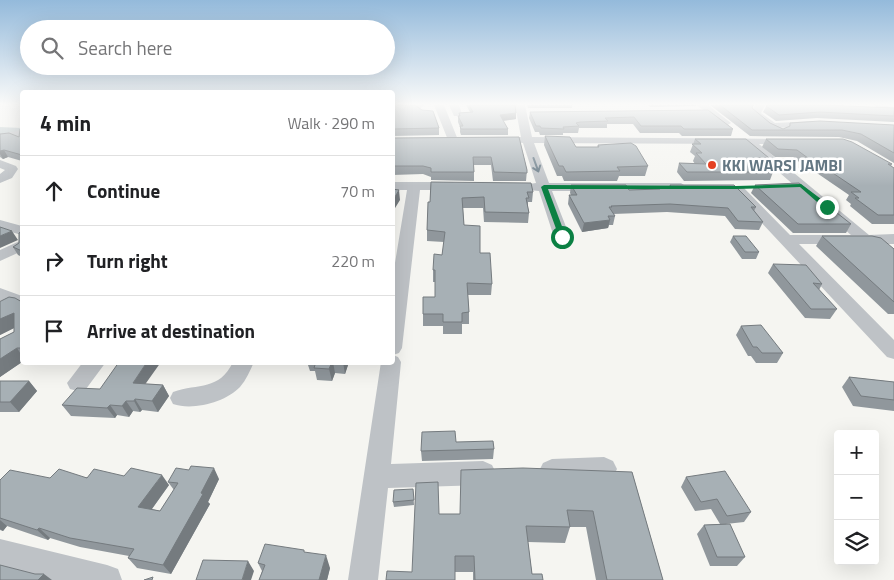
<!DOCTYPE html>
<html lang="en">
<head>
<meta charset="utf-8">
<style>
	body { margin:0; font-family:"Titillium Web",sans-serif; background:#f6f6f6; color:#202124 }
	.controls { position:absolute; right:15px; bottom:15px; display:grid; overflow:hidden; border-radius:5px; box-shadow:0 5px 20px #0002 }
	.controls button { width:45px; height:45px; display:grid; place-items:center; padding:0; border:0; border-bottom:1px solid #e0e0e0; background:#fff; color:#202124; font:25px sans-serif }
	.stop { position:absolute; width:15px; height:15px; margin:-11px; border:4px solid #0b8043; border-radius:50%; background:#fff }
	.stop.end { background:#0b8043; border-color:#fff; box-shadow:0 1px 5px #0008 }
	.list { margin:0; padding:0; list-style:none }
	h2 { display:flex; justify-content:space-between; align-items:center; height:65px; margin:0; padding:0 20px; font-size:21px }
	h2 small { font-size:16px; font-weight:400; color:#757577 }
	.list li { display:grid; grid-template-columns:32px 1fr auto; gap:15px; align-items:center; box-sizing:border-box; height:70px; padding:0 20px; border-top:1px solid #e0e0e0 }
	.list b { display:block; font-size:19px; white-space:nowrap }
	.list em { font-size:16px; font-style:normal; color:#757577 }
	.icon { flex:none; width:28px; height:28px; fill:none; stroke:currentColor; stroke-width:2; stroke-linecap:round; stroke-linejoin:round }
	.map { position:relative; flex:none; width:894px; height:580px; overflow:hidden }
	.search { position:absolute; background:#fff; box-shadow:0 5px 20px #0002; left:20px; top:20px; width:375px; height:55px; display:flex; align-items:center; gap:12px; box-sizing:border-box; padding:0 18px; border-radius:28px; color:#757577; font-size:19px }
	.panel { position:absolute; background:#fff; box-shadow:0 5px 20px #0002; left:20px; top:90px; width:375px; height:275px; border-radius:5px }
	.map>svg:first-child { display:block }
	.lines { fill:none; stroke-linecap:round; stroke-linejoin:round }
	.river { fill:#b6c4c7; fill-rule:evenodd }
	.minor { fill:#bec2c6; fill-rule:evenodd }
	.wall { fill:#90979c }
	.shaded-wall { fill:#757b7f }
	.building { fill:#a7b0b5; stroke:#757b7f }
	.oneway { stroke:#647783 }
	.route { fill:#0b8043 }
	.poi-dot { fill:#e44123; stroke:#fff; stroke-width:2 }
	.labels { text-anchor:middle; stroke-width:5; stroke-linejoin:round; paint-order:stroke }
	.far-poi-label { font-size:16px; font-weight:bold; fill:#647783; stroke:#fff; text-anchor:start }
</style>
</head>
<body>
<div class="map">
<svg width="894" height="580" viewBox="0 0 894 580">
	<rect width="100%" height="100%" fill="#f5f5f1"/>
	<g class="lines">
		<path class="river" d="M0 127 22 128V136L13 137 0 135Z"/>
		<path class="minor" d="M415 105H425L419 109 416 108Z
			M434 105H444L458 140 457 142H449L448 140Z
			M449 105H459L462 114 460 116H454Z
			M515 105H525L532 137 793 139 794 141 789 144H759L869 235 894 234V244H799L894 340V359L887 357 731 190 733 187H743L790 235H851L747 144 534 143 549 183H681L687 187 681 191H552L570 237 567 240H557L554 237 539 191 529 190 528 187 529 184 536 183 523 143 514 142 513 140 514 138 521 137Z
			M697 105H708L731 123 726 126 722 125Z
			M755 105H765L761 113 775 123 814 121 819 124 814 127 768 128 751 114Z
			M874 105 894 107V113L876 107Z
			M22 130V136L0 140V134Z
			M0 160 16 166 18 169 12 178 0 183V174L5 170 0 168Z
			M392 182H453L459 186 453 190H420L402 348 399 353 393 355 398 357 401 362 391 464 483 461 492 465 496 473 492 481 483 485 388 488 378 580H348L381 362H392V281L407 190H392Z
			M0 220 22 226V235L0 229Z
			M22 240V251L0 261V250Z
			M0 288 22 296V308L0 300Z
			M83 362H106L86 389 78 391 70 389 67 383Z
			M233 362H254C250 371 246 380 240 387 226 402 193 411 173 404L170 398 173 392C199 383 219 391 233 362Z
			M604 457 613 461 617 469 613 477C597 483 559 485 543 479L539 471 543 463 552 459Z
			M0 539 107 565 118 569 122 580H46L0 569Z"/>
	</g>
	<path class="wall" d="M392 105 439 128V135L392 136Z
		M466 105H515L516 113V119L503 121 508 129V135H461L460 132V127L458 122V116H459V113L470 112Z
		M527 105H572V108H528Z
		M648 105H696V106L650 107Z
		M710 105H754L752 109 770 123 783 129 789 127 790 123 894 125V163L857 141 839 137 750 136Z
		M767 105 894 108V122L817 118 776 121 763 112Z
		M708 110 733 129 731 136H682L679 133H640L633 124H607V128H579L578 133H563V135H540L539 132H535L529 118 530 112Z
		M22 128V161L8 157 3 159 0 157V134L19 137Z
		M545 136 576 147H597L598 145 648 166 645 176H619L617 181H564L562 176H557L544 145Z
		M519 137 527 170 526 181H493L491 165H474V181L431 180V177L423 174 392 175V138Z
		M695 139 769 158 766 166 773 172 770 180 684 181 677 172 679 163 695 164 693 161 695 156 690 152Z
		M766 139 892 164 891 166 894 168V224H872L850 206 851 204 846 200 849 195 811 169H808L793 157H775L762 147Z
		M431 182 533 192 532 202H528V207L529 213 528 223 484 222 483 208H463L464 225 480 253 492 284 491 295H468L469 312V324H462V334H443V326H423V314L435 297V282H433V270L442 255 444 242 427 241V230L430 202Z
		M571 185 629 190 658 189 659 187H669L670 185 756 207 754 211 763 222 759 230 735 229 725 216 667 212 613 214 615 216 613 225H609L608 228 582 232 568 204 569 195H571L570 193Z
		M755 185 851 224 846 233H793L751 193Z
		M22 231V257L18 255 13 247 19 243Z
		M733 236 759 252 756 259H742L730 242Z
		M822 236 894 249V314H888L816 246Z
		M773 264 822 284 819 290 837 309 830 319 805 318 768 273Z
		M0 301 22 302V362L0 377V339L14 332V328L0 335Z
		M741 326 783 353 777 363H756L751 356H748L736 335Z
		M307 362H349L345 374 335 373 332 381 317 380 315 371H310Z
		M849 377 894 382V411L853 406 842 387Z
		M0 381H29L37 391 19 412H0Z
		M146 384 163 385 169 396 158 412 142 410 140 412 133 411 129 417 117 415 115 418 71 416 62 405 100 389Z
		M456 442 494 449 493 459 422 461 421 451Z
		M632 472 663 580H596L586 527H570L565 543 528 542 532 574 543 580H473V572H412L460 514Z
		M124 476 169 485 152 509 160 511 174 490 168 482 219 479 208 502 210 504 171 574 137 568 128 558 129 556 80 547 50 538 48 540 7 526 3 531 0 530V480Z
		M686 477 751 512 744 522 726 524 745 557 737 566H710L697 534 704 525 720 524 711 509 695 511 681 487Z
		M413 489 414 505 394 507 393 502Z
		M306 553 330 568 327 580H259L262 571 258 563Z"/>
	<path class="shaded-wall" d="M516 113V119L499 121 500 115Z
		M4 150 8 157 3 159 0 154V151Z
		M399 190 400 200 392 213V202Z
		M610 220 608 228 582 232 584 223Z
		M12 231 18 240 0 248V236Z
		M14 313 22 324 0 335V319Z
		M17 348 22 356V362L0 377V359Z
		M147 362H161L139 393 133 383Z
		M332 362H333L335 373 332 381 329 369Z
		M343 362H349L345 374Z
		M29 381 37 391 19 412 10 402Z
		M163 385 169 396 158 412 152 401Z
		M135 399 142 410 140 412 134 401Z
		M126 401 133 411 129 417 122 406Z
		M110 405 117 415 115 418 107 408Z
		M214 468 219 479 208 502 210 504 171 574 163 565Z
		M162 475 169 485 146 517 138 507Z
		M0 520 7 526 3 531 0 529Z
		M39 528 50 538 48 540 37 530Z
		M326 555 330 568 327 580H319Z
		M248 561 254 571 251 580H242Z
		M44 574 52 580H38Z"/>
	<path class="building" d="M392 105H415L422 110 433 111 439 128 392 129Z
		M469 105H515L516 113 500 115 508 129H461L460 126H463L458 116H460L459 113 473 112Z
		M720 105H753L752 108 770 123 783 129 790 126V123L820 121 894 125V153L861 134 842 130H752Z
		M767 105H825L894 108V116L820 112 779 115 766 106Z
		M708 110 733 129H684L681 126H641L634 117 605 118 608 121 580 122 576 123 579 126 563 127 564 129 541 128 540 126H536L530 112Z
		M22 128V155L4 150 0 151V134L9 133 19 137 20 129Z
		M545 136 570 137 576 147H599L598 145 631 143 636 146 648 166 617 167 620 171 566 172 563 166H559Z
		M519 137 527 170V173L494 172 491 157H473L474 172H431V168L423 166H392V138Z
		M695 139H746L769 158H757L773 172H687L679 163 706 164 696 153H702L692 144H701Z
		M766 139H843L852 142 892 164H888L894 168V215H878L855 198H859L851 192H861L815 161H812L797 150 778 149Z
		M431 182 531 183 533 192H527L529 198H526L529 213 485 212 484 197 462 198 464 225 480 226V253H490L492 284 467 283 469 312 462 313V322H443V314H423V297H435V270H433L434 254 442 255 445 232 427 230 428 202H430Z
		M799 183 851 224H798L755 185Z
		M571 185H626L629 190 660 189 659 187H671L670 185H734L756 207H751L763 222 738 221 728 208 670 204 611 206 612 207H609L615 216H608L610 220 584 223 569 195H577Z
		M392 189 399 190 392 202Z
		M0 227 12 231 0 236Z
		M22 231V251L13 247 19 243V233Z
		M733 236H746L759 252H745Z
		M822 236H872L881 238 894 249V302Z
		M773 264 806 265 822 284 813 283 837 309H811Z
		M9 297 15 298 22 302V348H17L0 359V339L14 332V313L0 319V301H1Z
		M761 325 783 353H762L757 347H753L741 326Z
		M119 362H147L133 383 163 385 152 401 135 399 134 401H126L122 406 110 405 107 408 62 405 77 388 100 389Z
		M316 362H332L329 369 314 368Z
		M849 377 894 382V400L861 396Z
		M0 381H29L10 402H0Z
		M455 431 456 442 493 441 494 449 421 451 422 432Z
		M191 466 214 468 201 493 203 494 163 565 128 558 134 549 70 538 39 528 37 530 0 518V480L10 470 50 478 59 469 87 478 94 469 124 476 131 468 162 475 138 507 160 511 178 483 168 482 176 468 189 470Z
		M523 468 632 472 663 580H607L593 511 567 510 570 527 526 526 532 574H542L543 580H475L474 556H455V580H386L387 571 412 572 416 483 438 482 439 514H460L461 470Z
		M725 471 751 512 727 516 717 499 701 502 686 477Z
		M413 489 414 500 393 502 394 490Z
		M730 524 745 557H717L704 525Z
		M265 544 304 550V552L326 555 319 580H259L265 565 258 563Z
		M203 560 248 561 242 580H196Z
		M0 565 35 574H44L38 580H0Z
		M153 577 152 580H144Z"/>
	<defs><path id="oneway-shaft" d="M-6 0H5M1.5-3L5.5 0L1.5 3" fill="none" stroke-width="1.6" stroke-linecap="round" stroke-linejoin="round" transform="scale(1.25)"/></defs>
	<use class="oneway" href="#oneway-shaft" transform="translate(536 165) rotate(70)"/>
	<linearGradient id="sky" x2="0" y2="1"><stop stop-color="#94badb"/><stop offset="0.56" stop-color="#fafaf9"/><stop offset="1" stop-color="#fafaf9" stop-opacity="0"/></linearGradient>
	<rect width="894" height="186" fill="url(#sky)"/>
	<path class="route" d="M801 184 829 205V208H824L800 187 736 189H548L566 237 562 239 559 237 541 187 544 185 736 186Z"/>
	<circle class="poi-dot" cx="712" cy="165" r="5"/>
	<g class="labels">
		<g class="far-poi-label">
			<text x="722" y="171">KKI WARSI JAMBI</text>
		</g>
	</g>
</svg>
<div class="controls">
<button>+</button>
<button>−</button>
<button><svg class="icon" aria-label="layers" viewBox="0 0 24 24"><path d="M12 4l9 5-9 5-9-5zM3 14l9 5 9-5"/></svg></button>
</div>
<div class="stop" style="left:562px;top:237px"></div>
<div class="stop end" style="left:827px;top:207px"></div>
<div class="search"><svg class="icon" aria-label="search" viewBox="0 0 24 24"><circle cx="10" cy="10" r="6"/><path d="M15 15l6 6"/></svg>Search here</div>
<section class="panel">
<h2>4 min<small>Walk · 290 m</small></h2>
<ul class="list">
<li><svg class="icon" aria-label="ahead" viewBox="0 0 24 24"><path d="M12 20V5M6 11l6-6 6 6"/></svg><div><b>Continue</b></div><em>70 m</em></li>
<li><svg class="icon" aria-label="right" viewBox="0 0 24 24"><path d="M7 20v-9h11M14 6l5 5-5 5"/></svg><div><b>Turn right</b></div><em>220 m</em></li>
<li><svg class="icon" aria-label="arrive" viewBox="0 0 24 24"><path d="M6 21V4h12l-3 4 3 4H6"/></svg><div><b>Arrive at destination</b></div></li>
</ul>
</section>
</div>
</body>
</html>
